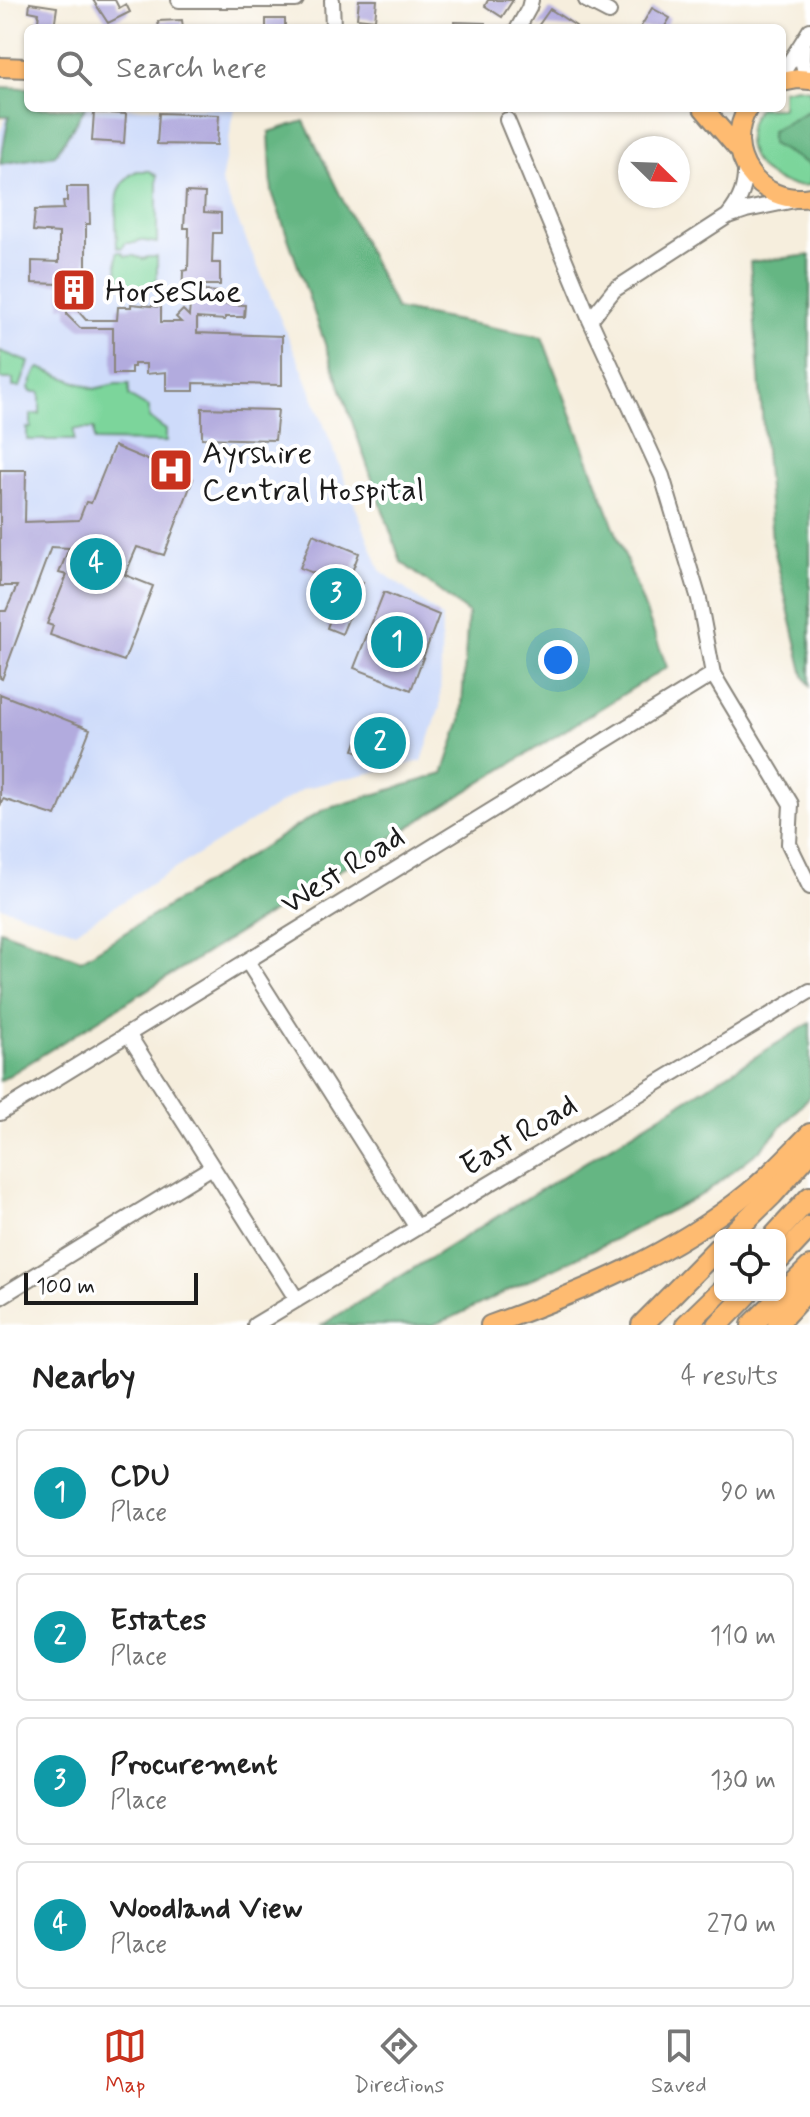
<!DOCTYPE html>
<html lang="en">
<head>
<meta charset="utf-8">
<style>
	body { margin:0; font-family:Mynerve,sans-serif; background:#f2f2f2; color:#222 }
	.controls { position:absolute; right:24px; bottom:24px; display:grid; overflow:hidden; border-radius:12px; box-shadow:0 2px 6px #0004 }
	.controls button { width:72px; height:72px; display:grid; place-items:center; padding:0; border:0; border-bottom:2px solid #e0e0e0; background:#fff; color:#222; font:40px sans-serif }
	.compass { position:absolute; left:618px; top:136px; width:72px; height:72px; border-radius:50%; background:#fff; box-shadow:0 2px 6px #0004; rotate:113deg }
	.scale { position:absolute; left:24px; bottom:20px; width:174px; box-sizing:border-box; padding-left:8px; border:4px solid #1c1c1c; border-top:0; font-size:22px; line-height:28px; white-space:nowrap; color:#1c1c1c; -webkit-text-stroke:6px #fff; paint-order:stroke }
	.you { position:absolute; left:558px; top:660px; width:28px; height:28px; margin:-20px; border:6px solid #fff; border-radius:50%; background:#1a73e8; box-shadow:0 0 0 12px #1a73e833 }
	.badge { display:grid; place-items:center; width:52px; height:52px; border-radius:50%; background:#c8321e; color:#fff; font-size:26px; font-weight:700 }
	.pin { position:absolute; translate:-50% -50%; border:4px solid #fff; box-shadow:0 2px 8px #0006 }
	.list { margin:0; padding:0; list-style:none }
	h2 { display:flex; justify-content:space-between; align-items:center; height:104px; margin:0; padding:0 32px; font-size:34px }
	h2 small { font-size:26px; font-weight:400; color:#767676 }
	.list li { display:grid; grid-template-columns:52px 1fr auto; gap:24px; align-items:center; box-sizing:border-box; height:128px; margin:0 16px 16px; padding:0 16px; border:2px solid #e0e0e0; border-radius:12px }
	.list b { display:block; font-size:30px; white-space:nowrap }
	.list p { margin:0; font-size:26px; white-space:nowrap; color:#767676 }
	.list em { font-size:26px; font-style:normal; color:#767676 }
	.icon { flex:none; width:44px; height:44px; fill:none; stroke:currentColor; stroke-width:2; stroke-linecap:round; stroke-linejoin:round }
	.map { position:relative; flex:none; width:810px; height:1325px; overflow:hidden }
	.search { position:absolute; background:#fff; box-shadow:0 2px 6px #0004; left:24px; right:24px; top:24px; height:88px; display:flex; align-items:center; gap:20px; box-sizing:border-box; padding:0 28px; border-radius:12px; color:#767676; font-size:30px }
	.sheet { height:680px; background:#fff }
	nav { display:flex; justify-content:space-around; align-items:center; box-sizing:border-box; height:112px; border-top:2px solid #e0e0e0; background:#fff; font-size:22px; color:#767676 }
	nav a { display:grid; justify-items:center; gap:4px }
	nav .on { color:#c8321e }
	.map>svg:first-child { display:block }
	.built { fill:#cedbfa }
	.green { fill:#7cd59b; stroke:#4c785c; stroke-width:2 }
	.forest { fill:#65b683; stroke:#406950; stroke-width:2 }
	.building { fill:#b2abde }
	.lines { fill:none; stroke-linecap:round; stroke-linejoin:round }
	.minor-casing { stroke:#89857c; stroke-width:18 }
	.major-casing { stroke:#89857c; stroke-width:22 }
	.highway-casing { stroke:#89857c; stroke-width:24 }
	.minor { stroke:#fff; stroke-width:14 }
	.major { stroke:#febb71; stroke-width:18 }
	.highway { stroke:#febb71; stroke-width:20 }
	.labels { text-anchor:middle; stroke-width:8; stroke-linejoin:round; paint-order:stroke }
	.poi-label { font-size:32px; fill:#1c1c1c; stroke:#fff; text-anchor:start }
	.street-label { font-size:32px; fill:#1c1c1c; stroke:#fff }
</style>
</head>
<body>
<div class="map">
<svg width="810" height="1325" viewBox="0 0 810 1325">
	<rect width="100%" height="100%" fill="#fff"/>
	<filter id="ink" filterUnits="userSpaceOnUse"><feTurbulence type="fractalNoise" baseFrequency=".0125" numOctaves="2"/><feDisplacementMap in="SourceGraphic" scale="16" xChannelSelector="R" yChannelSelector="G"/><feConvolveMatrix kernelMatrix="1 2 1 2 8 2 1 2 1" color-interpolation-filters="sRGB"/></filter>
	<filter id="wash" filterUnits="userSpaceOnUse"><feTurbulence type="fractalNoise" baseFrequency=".006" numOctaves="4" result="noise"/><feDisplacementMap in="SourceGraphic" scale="32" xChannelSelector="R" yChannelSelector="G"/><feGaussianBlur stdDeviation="1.8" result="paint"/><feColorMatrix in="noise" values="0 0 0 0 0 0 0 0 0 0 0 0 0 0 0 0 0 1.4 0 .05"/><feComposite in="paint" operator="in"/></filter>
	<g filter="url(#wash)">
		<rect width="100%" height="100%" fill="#f6eedd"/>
		<path class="built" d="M13 100 28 108H235L221 182 303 371 380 570 442 617 440 707 422 761 305 788 75 931 0 906V132Z"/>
		<path class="green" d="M796 87 810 89V185C764 191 730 147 758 108H782V90Z
			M137 171H150L157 176V243L140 240 135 243H126L122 248 117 247C117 221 109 184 137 171Z
			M117 252H122L125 256H134L143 259 148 257H157V282H155V287C118 287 117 290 117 252Z
			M0 351 29 362 20 387H13V379H0Z
			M40 368 94 389 115 384H129V396L149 408V418L166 430V442L94 441V429H74V440H27V428H31V414H40V392H31L29 388 37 370Z"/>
		<path class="forest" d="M0 87 28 88V108H85L55 155 0 164 9 116H0Z
			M810 110V165L771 144V131Z
			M304 121 396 309 542 337 667 667 0 1081V930L81 960 323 810 443 774 461 720 468 613 401 562 272 192 269 132Z
			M810 255V686L804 676 772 540 750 262Z
			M810 1023V1096L760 1150 705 1193 609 1242 451 1318 432 1325H322Z"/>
		<g id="blocks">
			<path class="building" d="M93 0H115L119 8 126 4 130 12 108 23Z
				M359 0H377L375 20 357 18Z
				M488 0H513L502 17 485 6Z
				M30 3 57 7 54 28H37L39 13 29 11Z
				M652 8 670 18 664 28H640Z
				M550 9 576 26 575 28 538 26Z
				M266 19H285V28H266Z
				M182 20 183 28H159L158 21Z
				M454 22 485 23V28H454Z
				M94 112 126 114 124 143 92 141Z
				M159 113 219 115 217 145 157 144Z
				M67 187H89L90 224H86V268H89V306H79V312L86 320H117L118 307H131V304L161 307V322H181L176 317 183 310 189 316 190 305H182L183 271 188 270 189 228H184L186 192 205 193 204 212 221 213V233H213L212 263H220V285H202L201 288H204V291L218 292V304L245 305 244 317H225V320L197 318V333L282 336V385L194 383V391H166V372L146 374V364H134V367H131V374H113V328H80L67 315V306L60 307V284L32 283V261L59 262V233L33 231 35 210 64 209 63 201H67Z
				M202 408 278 410 275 440 202 438Z
				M114 446 193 479 164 555 137 547 125 575 153 586 124 661 50 635 53 626 47 624 67 575 59 573 69 548 51 547 2 679 0 678V611H6L17 586H0V470H26L25 522 79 520 86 502 91 503Z
				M313 534 359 553 350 577 363 582 342 634 327 628 332 614 310 605 321 576 300 568Z
				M384 592 439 615 411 690 354 668Z
				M0 694 90 729 56 816 3 799 0 806Z
				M364 722 406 739 401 752 390 747 386 757 369 751 367 755 354 750Z"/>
		</g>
	</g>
	<g filter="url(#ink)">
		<use href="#blocks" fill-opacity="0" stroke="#89857c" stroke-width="2"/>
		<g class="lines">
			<g class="minor-casing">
				<path id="minor" d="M179 0H296
					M332 0 333 28
					M586 0 609 12
					M518 28 529 8 531 0
					M803 42 802 60 807 80
					M782 74 810 30
					M507 120 590 320
					M795 200 746 210 728 216 614 290 590 320 662 476 699 599 713 674 791 804 789 844 810 887
					M728 216C741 200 746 186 745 166
					M247 961 417 1228
					M128 1034 297 1300
					M0 1113 713 674
					M0 1297 212 1167
					M255 1325 810 991"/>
			</g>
			<g class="major-casing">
				<path id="major" d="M0 67 28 68
					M782 82 798 79 810 80
					M703 108 738 149
					M748 108C721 153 759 206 810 197
					M490 1325C581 1292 673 1255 749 1192 771 1174 790 1153 810 1133
					M777 1325 810 1289"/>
			</g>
			<g class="highway-casing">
				<path id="highway" d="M731 1235 772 1195 810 1152
					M775 1235 810 1197
					M780 1259 810 1227
					M642 1325 720 1246
					M686 1325 720 1292
					M718 1325 747 1295
					M752 1325 810 1267"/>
			</g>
			<use href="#minor" class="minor"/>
			<use href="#major" class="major"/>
			<use href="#highway" class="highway"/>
		</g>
	</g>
	<defs>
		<g id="building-square" transform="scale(2.3)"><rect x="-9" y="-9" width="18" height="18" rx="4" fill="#c8321e" stroke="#fff"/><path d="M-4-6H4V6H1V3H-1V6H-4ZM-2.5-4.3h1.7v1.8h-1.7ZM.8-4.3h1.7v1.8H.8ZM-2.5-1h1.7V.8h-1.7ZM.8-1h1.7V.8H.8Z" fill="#fff"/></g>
		<g id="hospital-square" transform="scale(2.3)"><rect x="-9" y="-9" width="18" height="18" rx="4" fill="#c8321e" stroke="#fff"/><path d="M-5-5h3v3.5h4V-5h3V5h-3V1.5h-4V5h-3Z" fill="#fff"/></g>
	</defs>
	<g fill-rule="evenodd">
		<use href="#building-square" x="74" y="290"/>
		<use href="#hospital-square" x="171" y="470"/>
	</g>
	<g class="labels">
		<g class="poi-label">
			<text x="105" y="301">HorseShoe</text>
			<text x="202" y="463">Ayrshire<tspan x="202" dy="37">Central Hospital</tspan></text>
		</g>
		<g class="street-label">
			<text transform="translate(342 869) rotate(-32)" y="11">West Road</text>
			<text transform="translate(518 1134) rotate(-31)" y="11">East Road</text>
		</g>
	</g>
</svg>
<div class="controls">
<button><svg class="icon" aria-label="locate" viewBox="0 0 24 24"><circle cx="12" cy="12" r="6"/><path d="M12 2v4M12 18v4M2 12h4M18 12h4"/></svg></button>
</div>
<svg class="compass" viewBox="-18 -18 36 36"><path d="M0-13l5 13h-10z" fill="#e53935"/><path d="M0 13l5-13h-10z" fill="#767676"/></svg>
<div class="scale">100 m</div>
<div class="you"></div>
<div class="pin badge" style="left:397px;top:642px;background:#0f9aa8">1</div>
<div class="pin badge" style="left:380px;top:743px;background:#0f9aa8">2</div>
<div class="pin badge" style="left:336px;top:594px;background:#0f9aa8">3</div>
<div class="pin badge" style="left:96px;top:564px;background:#0f9aa8">4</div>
<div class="search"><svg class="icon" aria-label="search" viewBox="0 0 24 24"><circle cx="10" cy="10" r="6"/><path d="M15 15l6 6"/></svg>Search here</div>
</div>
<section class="sheet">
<h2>Nearby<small>4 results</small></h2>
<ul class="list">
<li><span class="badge" style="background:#0f9aa8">1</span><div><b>CDU</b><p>Place</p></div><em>90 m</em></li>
<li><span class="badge" style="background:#0f9aa8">2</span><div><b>Estates</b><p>Place</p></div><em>110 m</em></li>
<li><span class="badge" style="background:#0f9aa8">3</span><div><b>Procurement</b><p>Place</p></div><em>130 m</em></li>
<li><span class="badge" style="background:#0f9aa8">4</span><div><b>Woodland View</b><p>Place</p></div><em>270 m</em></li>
</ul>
</section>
<nav>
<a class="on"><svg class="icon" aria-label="map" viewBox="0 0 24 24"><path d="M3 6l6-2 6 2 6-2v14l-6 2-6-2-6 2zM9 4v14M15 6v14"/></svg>Map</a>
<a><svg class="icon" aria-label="directions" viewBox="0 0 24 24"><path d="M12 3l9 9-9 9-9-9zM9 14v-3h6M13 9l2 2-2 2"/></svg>Directions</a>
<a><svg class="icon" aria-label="saved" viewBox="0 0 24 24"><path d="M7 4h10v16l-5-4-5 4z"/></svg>Saved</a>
</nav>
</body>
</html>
